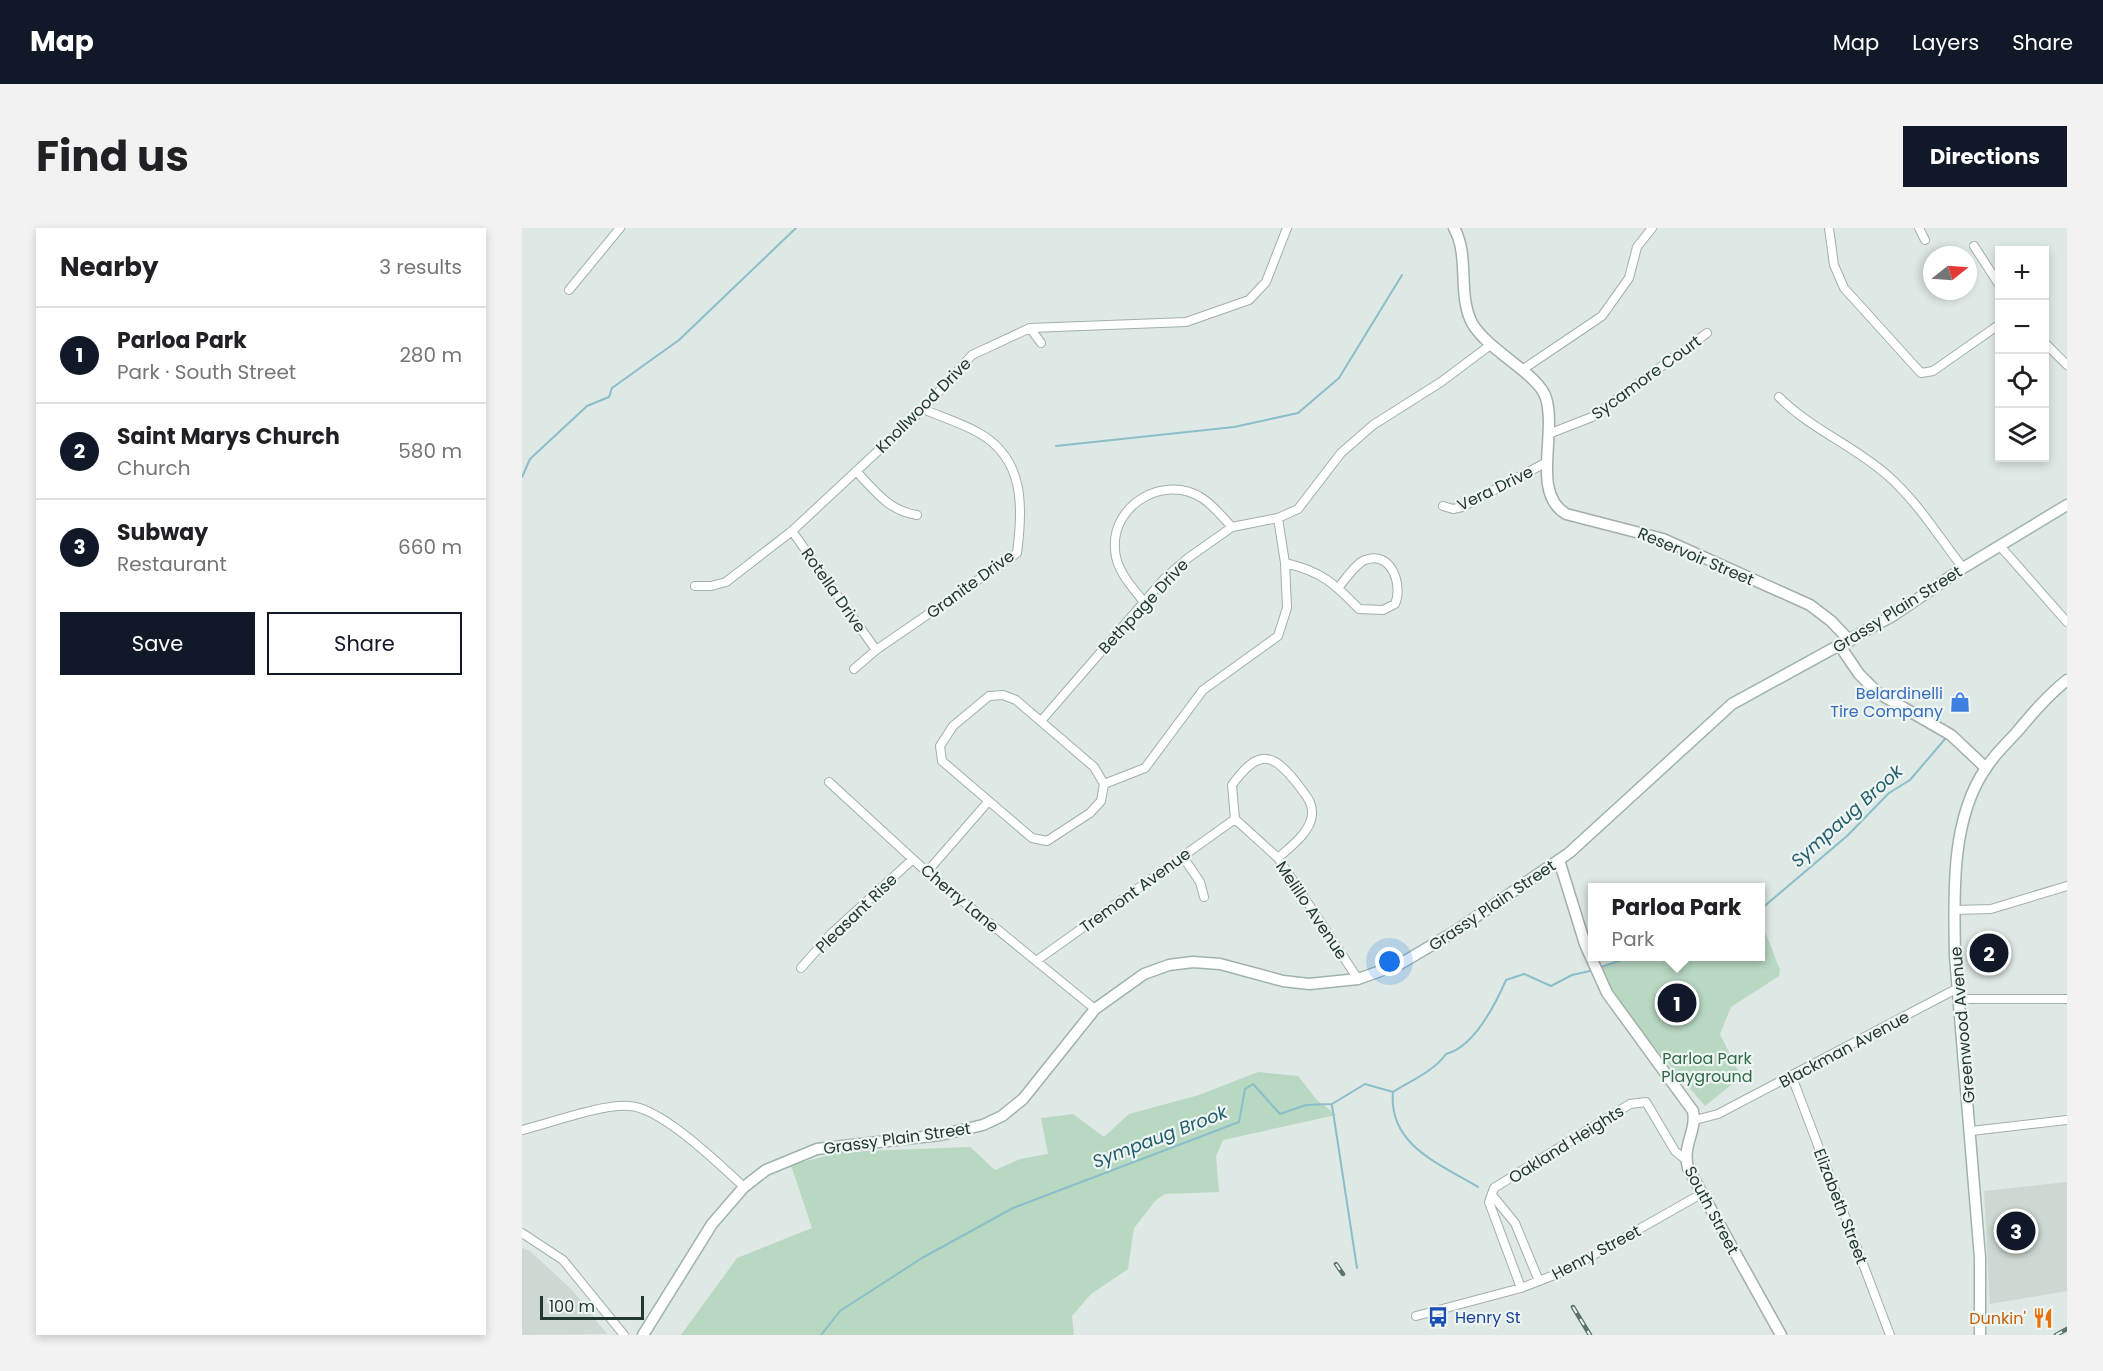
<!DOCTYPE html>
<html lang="en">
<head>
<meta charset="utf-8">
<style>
	body { margin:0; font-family:Poppins,sans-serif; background:#f2f2f2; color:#202124 }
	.controls { position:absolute; right:18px; top:18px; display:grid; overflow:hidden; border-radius:0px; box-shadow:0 3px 9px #0003 }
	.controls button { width:54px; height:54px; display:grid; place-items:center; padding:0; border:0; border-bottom:2px solid #e0e0e0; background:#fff; color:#202124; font:30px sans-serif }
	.compass { position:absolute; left:1401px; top:18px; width:54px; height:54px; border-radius:50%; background:#fff; box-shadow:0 3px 9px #0003; rotate:73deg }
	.scale { position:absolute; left:18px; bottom:15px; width:104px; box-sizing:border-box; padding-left:6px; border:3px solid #213731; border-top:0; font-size:16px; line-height:21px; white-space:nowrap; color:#213731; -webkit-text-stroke:4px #eef5f2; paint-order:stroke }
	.you { position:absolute; left:868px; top:734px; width:21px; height:21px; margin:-15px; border:4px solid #fff; border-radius:50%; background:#1a73e8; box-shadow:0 0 0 9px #1a73e833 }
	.badge { display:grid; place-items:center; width:39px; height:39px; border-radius:50%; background:#111827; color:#fff; font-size:20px; font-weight:700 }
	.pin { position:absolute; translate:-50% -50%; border:3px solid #fff; box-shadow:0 2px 6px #0006 }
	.popup { position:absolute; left:1066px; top:655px; width:177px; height:78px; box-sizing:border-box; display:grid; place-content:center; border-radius:0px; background:#fff; filter:drop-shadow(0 2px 4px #0005); font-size:20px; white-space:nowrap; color:#757577 }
	.popup b { font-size:22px; color:#202124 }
	.popup::after { content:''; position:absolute; left:50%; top:100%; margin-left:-12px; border:12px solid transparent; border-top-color:#fff }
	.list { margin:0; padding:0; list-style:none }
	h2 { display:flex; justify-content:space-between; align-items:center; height:78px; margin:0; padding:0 24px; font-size:26px }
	h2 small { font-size:20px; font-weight:400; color:#757577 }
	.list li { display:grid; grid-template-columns:39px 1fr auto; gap:18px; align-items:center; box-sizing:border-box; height:96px; padding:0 24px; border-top:2px solid #e0e0e0 }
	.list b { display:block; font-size:22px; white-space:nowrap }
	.list p { margin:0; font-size:20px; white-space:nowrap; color:#757577 }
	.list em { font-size:20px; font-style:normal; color:#757577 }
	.actions { display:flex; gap:12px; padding:18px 24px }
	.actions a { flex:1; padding:14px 0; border:2px solid #111827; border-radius:0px; text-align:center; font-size:21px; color:#111827 }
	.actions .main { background:#111827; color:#fff }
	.icon { flex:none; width:33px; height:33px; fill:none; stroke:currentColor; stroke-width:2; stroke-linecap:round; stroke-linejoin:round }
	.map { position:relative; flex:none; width:1545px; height:1107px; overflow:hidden; border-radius:0px }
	header { display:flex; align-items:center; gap:36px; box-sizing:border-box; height:84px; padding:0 30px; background:#111827; color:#fff }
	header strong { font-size:28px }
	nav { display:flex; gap:33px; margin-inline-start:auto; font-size:21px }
	.intro { display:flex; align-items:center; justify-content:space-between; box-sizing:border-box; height:144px; padding:0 36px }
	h1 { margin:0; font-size:42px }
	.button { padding:15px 27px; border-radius:0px; background:#111827; color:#fff; font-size:21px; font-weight:700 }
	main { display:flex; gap:36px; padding:0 36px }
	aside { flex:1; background:#fff; border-radius:0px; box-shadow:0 3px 9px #0003 }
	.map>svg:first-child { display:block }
	.built { fill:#cdd8d3 }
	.green { fill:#b8d8c2 }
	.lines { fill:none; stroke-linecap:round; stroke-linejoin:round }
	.stream { stroke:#8abeca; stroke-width:2 }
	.minor-casing { stroke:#a2afab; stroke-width:10 }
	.tertiary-casing { stroke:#a2afab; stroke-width:13 }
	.secondary-casing { stroke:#9eb3ac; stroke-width:13 }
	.minor { stroke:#fff; stroke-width:8 }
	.tertiary { stroke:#fff; stroke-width:10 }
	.secondary { stroke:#fff; stroke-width:10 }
	.rail-casing { stroke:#5b736d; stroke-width:4.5 }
	.rail { stroke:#eef5f2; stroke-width:2; stroke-dasharray:7; stroke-linecap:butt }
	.labels { text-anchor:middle; stroke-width:4.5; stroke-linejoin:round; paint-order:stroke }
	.street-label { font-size:16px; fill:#213731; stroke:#eef5f2 }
	.shop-label { font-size:16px; fill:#366cbe; stroke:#eef5f2; text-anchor:end }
	.park-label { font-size:16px; fill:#2f6a48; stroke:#eef5f2 }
	.transit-label { font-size:16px; fill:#164399; stroke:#eef5f2; text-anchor:start }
	.food-label { font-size:16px; fill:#c56008; stroke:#eef5f2; text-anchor:end }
	.water-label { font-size:18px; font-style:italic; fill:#215e6d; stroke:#eef5f2 }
</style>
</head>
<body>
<header>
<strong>Map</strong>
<nav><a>Map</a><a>Layers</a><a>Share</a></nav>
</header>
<div class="intro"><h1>Find us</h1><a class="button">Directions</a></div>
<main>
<aside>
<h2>Nearby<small>3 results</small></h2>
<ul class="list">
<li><span class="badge">1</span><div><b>Parloa Park</b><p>Park · South Street</p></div><em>280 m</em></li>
<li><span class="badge">2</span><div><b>Saint Marys Church</b><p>Church</p></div><em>580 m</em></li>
<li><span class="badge">3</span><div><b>Subway</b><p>Restaurant</p></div><em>660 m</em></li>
</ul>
<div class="actions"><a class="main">Save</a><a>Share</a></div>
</aside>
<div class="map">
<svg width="1545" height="1107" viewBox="0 0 1545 1107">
	<rect width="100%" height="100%" fill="#dee8e4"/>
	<path class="built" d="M1545 954V1063L1468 1076 1462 963Z
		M0 1020 8 1023 50 1062 85 1106 0 1107Z"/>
	<path class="green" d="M1239 693 1258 742 1257 748 1209 779 1198 806 1219 849 1183 878 1101 783 1078 744 1082 737 1105 729 1239 728Z
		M736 844 776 848 795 872 814 887 701 912 694 928 697 964 643 966 634 972 612 1000 606 1041 569 1066 550 1088 552 1107H159L215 1030 290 1000 269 937 319 924 448 919 473 942 498 931 526 926 519 890 551 886 582 909 607 886 677 867Z"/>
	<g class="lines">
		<path class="stream" d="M534 218 712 199 776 185 817 150 880 47
			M0 249 8 231 65 178 87 169 90 160 157 112 274 0
			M1239 681 1325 608 1367 565 1388 552 1423 511
			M1079 739 1111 728
			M871 864C866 917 918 936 956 959
			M810 877 835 1040
			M299 1107 318 1083 400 1030 491 980 717 894 723 861 731 856 758 886 784 877 810 876 843 856 871 864C890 852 912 843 924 826 952 819 973 777 984 752L1002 746 1029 758 1050 747 1068 743"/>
		<g class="minor-casing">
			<path id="minor" d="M1307 0 1312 37 1322 60 1399 145 1411 143 1478 96
				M1397 0 1403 12
				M1452 18 1478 58
				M47 62 98 0
				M508 100 519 115
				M1522 114 1545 137
				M1000 142 1080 88 1107 50 1115 19 1130 0
				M1257 169C1290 202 1331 217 1365 247 1395 273 1417 309 1441 340
				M1029 205 1070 189 1185 105
				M334 243C353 263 367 283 395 287
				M921 278 931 281 940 279 1025 234
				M270 303 354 422
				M1478 318 1545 394
				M763 335C799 343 813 356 837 381L861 382 873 376C881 358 870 322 843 332 833 336 823 352 816 360
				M173 358H189L204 354 270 303 401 181 450 127 508 100 664 94 727 72 744 54 765 0
				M622 374C610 359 594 342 593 322 589 276 643 246 680 270 691 277 701 290 710 299
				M332 441 354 422 495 325C501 280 503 231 457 205 440 195 419 189 401 181
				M481 467 494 472 572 539 582 556 579 573 568 585 525 613 510 610 420 533 418 518 431 498 467 468Z
				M519 493 642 351 666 330 710 299 756 290 776 281 819 225 851 197 919 154 967 118
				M307 554 405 644 573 781
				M582 556 623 540 681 462 756 408 765 380 763 335 756 290
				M713 591 710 557C737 520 751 524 777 558 784 568 791 574 790 587 788 605 768 619 756 630
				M713 591 756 630 836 751
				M661 629 678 654 682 669
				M405 644 465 575
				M1432 682 1469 681 1545 658
				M514 733 713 591
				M279 740 309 706 391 631
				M1436 771H1545
				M1270 849 1368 1107
				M1173 892 1196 886 1436 760
				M0 902C29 895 79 876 107 878 139 879 198 937 222 959
				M1449 903 1545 892
				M970 967 993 995 1017 1053
				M0 1005 41 1032 102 1107
				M999 1060 967 974 972 960 1108 876 1124 874 1153 923 1164 932
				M894 1088 999 1060 1045 1042 1179 966"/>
		</g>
		<g class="tertiary-casing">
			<path id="tertiary" d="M932 0C948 28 935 66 950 95 966 123 1017 146 1024 170 1035 207 1009 265 1044 286L1141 311 1288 377 1309 393 1328 413
				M1318 418 1337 446 1356 465 1429 507 1464 540
				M1037 632 1063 716 1085 765 1171 883C1175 904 1160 916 1166 940L1259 1107"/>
		</g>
		<g class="secondary-casing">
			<path id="secondary" d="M121 1107 190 996 222 959 244 942 295 921 418 907 461 897 480 888 501 871 573 781 622 746 647 737 671 734 698 736 761 753 787 756 836 751 878 736 932 704 1047 625 1210 476 1372 387 1441 340 1545 277
				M1458 1107V1030L1433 728C1432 668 1428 592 1464 540 1472 527 1484 516 1494 505 1510 486 1526 467 1545 452"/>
		</g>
		<use href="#minor" class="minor"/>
		<use href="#tertiary" class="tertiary"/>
		<use href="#secondary" class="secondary"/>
		<g class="rail-casing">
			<path id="rail" d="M814 1036 821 1046
				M1051 1079 1068 1107
				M1534 1107 1545 1101"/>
		</g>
		<use href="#rail" class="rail"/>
	</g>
	<defs>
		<g id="shop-bare" transform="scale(1.62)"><path d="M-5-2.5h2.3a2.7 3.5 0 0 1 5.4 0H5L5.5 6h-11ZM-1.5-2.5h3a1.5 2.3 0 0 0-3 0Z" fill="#3f7fe0" stroke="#eef5f2" stroke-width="2.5" paint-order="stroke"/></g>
		<g id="bus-bare" transform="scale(1.62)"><path d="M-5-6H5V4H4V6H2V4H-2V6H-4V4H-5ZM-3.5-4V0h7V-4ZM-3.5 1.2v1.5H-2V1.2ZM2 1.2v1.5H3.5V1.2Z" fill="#1a4fb4" stroke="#eef5f2" stroke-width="2.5" paint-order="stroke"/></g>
		<g id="restaurant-bare" transform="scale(1.62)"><path d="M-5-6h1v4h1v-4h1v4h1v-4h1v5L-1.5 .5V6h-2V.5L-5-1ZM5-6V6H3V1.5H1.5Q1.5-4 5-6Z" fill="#e8710a" stroke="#eef5f2" stroke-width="2.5" paint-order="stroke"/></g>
	</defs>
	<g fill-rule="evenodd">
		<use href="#shop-bare" x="1438" y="474"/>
		<use href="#bus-bare" x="916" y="1089"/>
		<use href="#restaurant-bare" x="1521" y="1090"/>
	</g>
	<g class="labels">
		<g class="street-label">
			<text transform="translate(1124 149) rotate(-36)" y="6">Sycamore Court</text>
			<text transform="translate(401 177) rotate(-45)" y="6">Knollwood Drive</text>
			<text transform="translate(973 260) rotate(-26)" y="6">Vera Drive</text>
			<text transform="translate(1174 328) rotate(23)" y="6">Reservoir Street</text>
			<text transform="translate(448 356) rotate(-36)" y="6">Granite Drive</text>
			<text transform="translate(312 362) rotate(55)" y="6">Rotella Drive</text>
			<text transform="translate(621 378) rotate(-47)" y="6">Bethpage Drive</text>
			<text transform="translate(1375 381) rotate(-32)" y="6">Grassy Plain Street</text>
			<text transform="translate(613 662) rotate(-36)" y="6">Tremont Avenue</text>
			<text transform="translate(438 670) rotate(40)" y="6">Cherry Lane</text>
			<text transform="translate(970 677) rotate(-34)" y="6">Grassy Plain Street</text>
			<text transform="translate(790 682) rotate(56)" y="6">Melillo Avenue</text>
			<text transform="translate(334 685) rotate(-44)" y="6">Pleasant Rise</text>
			<text transform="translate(1440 797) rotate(-95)" y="6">Greenwood Avenue</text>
			<text transform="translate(1322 821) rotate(-28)" y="6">Blackman Avenue</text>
			<text transform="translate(375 910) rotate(-8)" y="6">Grassy Plain Street</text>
			<text transform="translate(1044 916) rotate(-32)" y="6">Oakland Heights</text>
			<text transform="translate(1319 978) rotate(69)" y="6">Elizabeth Street</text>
			<text transform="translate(1190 982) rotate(62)" y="6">South Street</text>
			<text transform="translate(1074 1024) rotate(-28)" y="6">Henry Street</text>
		</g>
		<g class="shop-label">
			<text x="1421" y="471">Belardinelli<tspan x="1421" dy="18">Tire Company</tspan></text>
		</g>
		<g class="park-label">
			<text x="1185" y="836">Parloa Park<tspan x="1185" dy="18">Playground</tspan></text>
		</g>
		<g class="transit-label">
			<text x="933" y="1095">Henry St</text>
		</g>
		<g class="food-label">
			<text x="1504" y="1096">Dunkin'</text>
		</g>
		<g class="water-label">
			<text transform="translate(1325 588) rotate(-42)" y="6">Sympaug Brook</text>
			<text transform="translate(638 909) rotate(-21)" y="6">Sympaug Brook</text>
		</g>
	</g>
</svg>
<div class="controls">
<button>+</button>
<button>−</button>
<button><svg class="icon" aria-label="locate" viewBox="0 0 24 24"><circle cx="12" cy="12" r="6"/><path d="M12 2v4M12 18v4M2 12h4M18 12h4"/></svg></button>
<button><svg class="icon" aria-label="layers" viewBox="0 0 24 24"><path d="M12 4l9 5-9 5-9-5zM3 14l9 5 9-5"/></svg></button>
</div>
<svg class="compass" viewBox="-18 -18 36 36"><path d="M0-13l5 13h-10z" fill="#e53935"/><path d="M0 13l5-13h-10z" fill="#757577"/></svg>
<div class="scale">100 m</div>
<div class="you"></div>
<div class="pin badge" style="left:1155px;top:775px">1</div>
<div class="popup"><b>Parloa Park</b>Park</div>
<div class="pin badge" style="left:1467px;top:725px">2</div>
<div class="pin badge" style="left:1494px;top:1003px">3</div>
</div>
</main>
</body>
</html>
